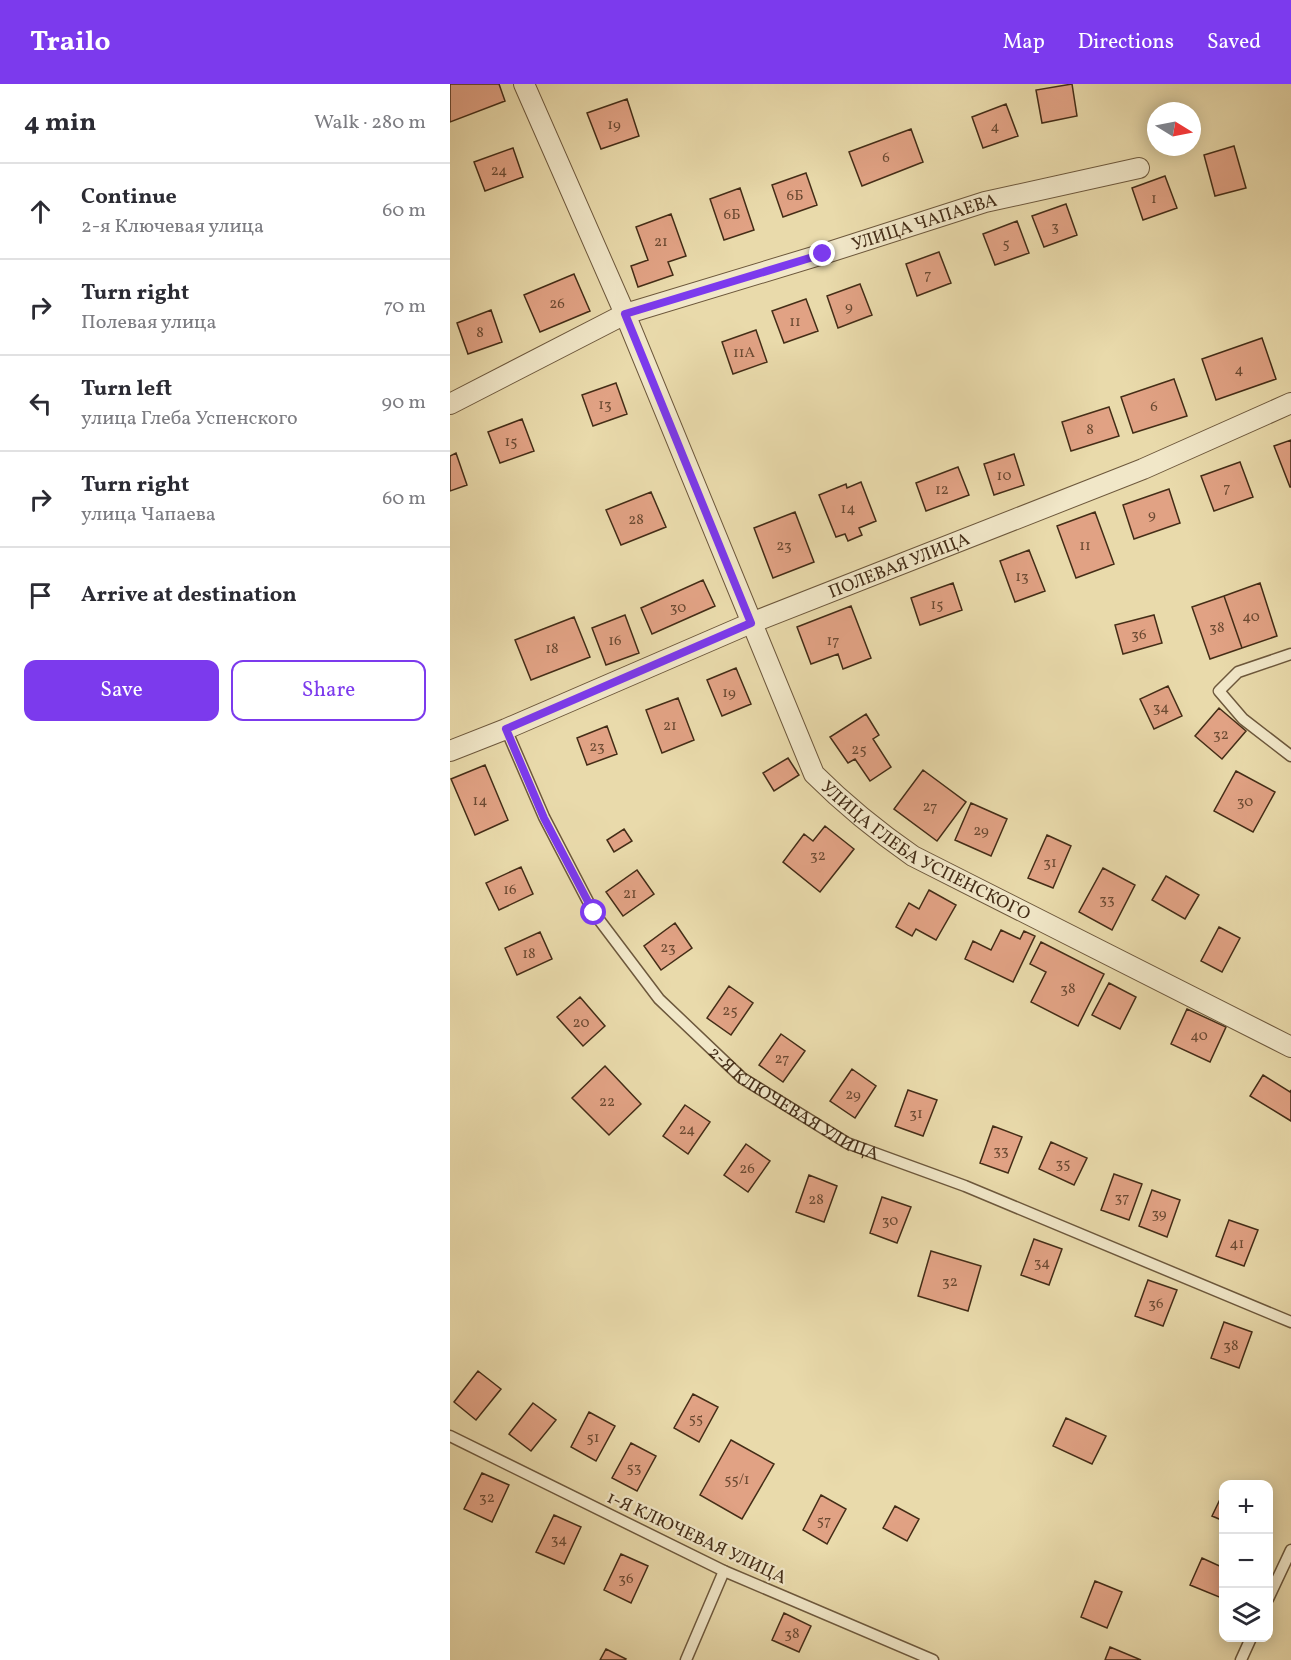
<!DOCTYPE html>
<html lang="en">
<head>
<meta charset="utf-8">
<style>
	body { margin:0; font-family:Vollkorn,serif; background:#f7f7f7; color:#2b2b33 }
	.controls { position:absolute; right:18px; bottom:18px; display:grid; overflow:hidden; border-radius:12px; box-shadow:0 3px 15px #0003 }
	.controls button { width:54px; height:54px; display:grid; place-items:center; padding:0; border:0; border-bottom:2px solid #e1e1e2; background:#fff; color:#2b2b33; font:30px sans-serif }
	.compass { position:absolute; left:697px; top:18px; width:54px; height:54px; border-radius:50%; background:#fff; box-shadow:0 3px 15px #0003; rotate:100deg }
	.stop { position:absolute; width:18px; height:18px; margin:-14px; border:4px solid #7c3aed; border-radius:50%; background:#fff }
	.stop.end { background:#7c3aed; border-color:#fff; box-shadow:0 2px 6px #0008 }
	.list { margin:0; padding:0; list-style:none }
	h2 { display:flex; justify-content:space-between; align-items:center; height:78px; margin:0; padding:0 24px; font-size:26px }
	h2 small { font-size:20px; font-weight:400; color:#7c7c81 }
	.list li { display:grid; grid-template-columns:39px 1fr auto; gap:18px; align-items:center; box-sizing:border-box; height:96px; padding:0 24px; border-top:2px solid #e1e1e2 }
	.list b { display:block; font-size:22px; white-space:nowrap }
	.list p { margin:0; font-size:20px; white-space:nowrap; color:#7c7c81 }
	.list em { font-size:20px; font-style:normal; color:#7c7c81 }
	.actions { display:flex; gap:12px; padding:18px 24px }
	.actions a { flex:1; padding:14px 0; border:2px solid #7c3aed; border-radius:12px; text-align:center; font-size:21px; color:#7c3aed }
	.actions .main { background:#7c3aed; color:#fff }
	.icon { flex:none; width:33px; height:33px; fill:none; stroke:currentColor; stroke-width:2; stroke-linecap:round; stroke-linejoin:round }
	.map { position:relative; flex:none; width:841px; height:1576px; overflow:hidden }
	header { display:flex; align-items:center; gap:36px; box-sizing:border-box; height:84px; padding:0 30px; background:#7c3aed; color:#fff }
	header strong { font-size:28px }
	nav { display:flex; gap:33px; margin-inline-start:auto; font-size:21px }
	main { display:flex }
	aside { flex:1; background:#fff }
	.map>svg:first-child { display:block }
	.building { fill:#e1a284; stroke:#442d17; stroke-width:1.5 }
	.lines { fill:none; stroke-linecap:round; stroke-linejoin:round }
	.lane-casing { stroke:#6d583c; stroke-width:13 }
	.street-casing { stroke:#6d583c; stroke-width:22 }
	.lane { stroke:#f1e7c8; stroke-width:10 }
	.street { stroke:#f1e7c8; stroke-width:20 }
	.route { stroke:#7c3aed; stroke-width:8 }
	.labels { text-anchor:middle; stroke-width:4.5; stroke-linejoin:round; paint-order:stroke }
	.number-label { font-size:15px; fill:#6b4a32 }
	.street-label { font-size:18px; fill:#442d17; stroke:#f1e7c8 }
</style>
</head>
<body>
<header>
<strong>Trailo</strong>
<nav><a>Map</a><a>Directions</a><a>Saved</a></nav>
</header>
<main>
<aside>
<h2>4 min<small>Walk · 280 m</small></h2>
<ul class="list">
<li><svg class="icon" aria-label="ahead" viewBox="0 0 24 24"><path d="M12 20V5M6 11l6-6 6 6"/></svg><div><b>Continue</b><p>2-я Ключевая улица</p></div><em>60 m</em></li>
<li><svg class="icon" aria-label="right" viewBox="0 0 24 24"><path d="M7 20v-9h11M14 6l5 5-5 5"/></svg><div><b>Turn right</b><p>Полевая улица</p></div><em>70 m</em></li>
<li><svg class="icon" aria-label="left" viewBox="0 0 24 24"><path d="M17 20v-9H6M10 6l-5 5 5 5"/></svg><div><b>Turn left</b><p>улица Глеба Успенского</p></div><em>90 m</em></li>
<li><svg class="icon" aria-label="right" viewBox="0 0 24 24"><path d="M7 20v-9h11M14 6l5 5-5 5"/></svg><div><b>Turn right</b><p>улица Чапаева</p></div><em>60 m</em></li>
<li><svg class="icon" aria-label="arrive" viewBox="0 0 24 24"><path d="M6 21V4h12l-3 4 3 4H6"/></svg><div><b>Arrive at destination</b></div></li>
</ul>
<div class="actions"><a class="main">Save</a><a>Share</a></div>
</aside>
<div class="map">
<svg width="841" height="1576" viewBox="0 0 841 1576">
	<rect width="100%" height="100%" fill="#e9daab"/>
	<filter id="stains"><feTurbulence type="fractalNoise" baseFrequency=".00333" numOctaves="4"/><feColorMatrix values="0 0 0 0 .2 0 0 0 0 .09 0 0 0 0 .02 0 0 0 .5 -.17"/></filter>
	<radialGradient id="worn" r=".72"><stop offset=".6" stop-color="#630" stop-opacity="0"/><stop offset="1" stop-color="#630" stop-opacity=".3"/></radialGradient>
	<path class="building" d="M0 0H49L55 17 0 38Z
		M622 0 627 32 592 39 586 6Z
		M177 15 189 52 151 65 137 29Z
		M556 20 568 52 533 64 522 33Z
		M461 45 473 78 412 102 399 68Z
		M784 62 796 104 765 112 754 71Z
		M63 64 73 93 35 107 24 78Z
		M356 89 367 121 333 133 322 101Z
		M715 92 727 124 693 136 682 104Z
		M290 104 304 146 274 156 260 115Z
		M616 120 627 151 594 163 582 132Z
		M221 130 236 172 218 178 223 191 188 203 181 182 198 176 186 143Z
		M567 137 579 169 545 181 533 150Z
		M489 168 501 199 467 212 456 180Z
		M124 190 140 227 90 248 74 211Z
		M410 200 422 231 388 244 377 212Z
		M356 215 368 247 334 259 322 227Z
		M41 226 52 258 18 270 7 239Z
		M306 246 317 278 283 290 272 258Z
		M812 254 826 295 766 316 752 275Z
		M724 295 737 332 683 349 671 313Z
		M166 299 177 330 143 342 132 311Z
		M659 323 669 352 621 367 612 338Z
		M72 335 84 367 50 379 38 348Z
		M841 356V403H840L824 362Z
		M6 369 17 401 0 407V372Z
		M564 370 574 401 544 411 534 380Z
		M790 378 803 413 764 427 751 392Z
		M508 383 519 411 476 427 466 399Z
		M411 398 426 437 409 444 412 451 398 457 395 450 386 453 369 411 396 400 397 404Z
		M719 405 730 439 684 455 673 421Z
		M201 408 216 443 171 461 156 426Z
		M345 428 364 478 323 494 304 444Z
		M645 428 664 480 626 494 607 442Z
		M579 466 595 507 565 518 550 477Z
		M253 496 265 522 202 550 191 524Z
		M503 499 512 526 470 541 461 514Z
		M810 499 827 552 792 564 774 512Z
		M774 512 792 564 760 575 742 523Z
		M401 522 421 574 393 585 388 570 361 580 347 543Z
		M175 531 189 569 156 581 142 544Z
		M704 531 712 559 673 570 665 541Z
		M124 533 140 573 81 596 65 556Z
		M286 584 301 620 272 632 257 596Z
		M718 602 732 632 704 645 690 615Z
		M228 614 244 656 212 669 196 626Z
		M769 624 796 647 772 675 745 652Z
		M416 630 429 651 423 655 441 683 420 697 405 675 398 679 380 653Z
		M157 642 167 670 137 681 127 654Z
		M338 674 349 691 324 707 313 689Z
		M35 681 58 736 25 751 1 695Z
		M473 686 516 718 487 757 444 725Z
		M786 687 825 708 803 748 764 727Z
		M521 719 557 735 541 772 505 756Z
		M375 742 404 765 370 808 333 778 354 750 363 757Z
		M174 745 182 757 164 768 157 756Z
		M597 751 621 762 603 804 578 794Z
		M71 783 83 810 49 826 36 799Z
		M653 784 685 801 662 846 629 828Z
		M187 786 204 810 173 832 156 808Z
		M716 792 749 811 735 835 702 816Z
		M479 806 506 821 486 856 466 845 462 852 446 843 459 819 469 825Z
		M225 839 242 864 211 886 194 862Z
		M769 843 790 854 772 888 751 877Z
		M551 846 570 855 574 847 585 852 563 898 515 875 523 857 541 866Z
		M90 848 102 875 67 891 55 864Z
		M591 858 654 890 628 942 581 918 596 888 580 880Z
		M659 899 686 913 670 945 642 931Z
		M279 902 303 919 281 951 257 934Z
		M130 913 155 942 133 962 107 933Z
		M737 925 776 943 760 978 721 960Z
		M331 950 355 967 333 998 309 981Z
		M155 982 191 1020 159 1051 122 1014Z
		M402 985 426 1002 405 1034 380 1017Z
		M813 991 840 1008 841 1006V1037L800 1012Z
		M458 1006 487 1016 473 1052 445 1042Z
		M235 1021 260 1038 238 1070 213 1052Z
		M543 1042 572 1053 558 1089 530 1079Z
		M601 1058 637 1074 624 1101 589 1085Z
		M296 1060 320 1077 298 1108 274 1091Z
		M664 1090 692 1100 679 1136 651 1126Z
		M359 1091 387 1102 374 1138 346 1128Z
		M702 1106 730 1116 717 1153 689 1142Z
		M432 1113 461 1123 447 1159 420 1149Z
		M779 1136 808 1146 794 1182 766 1172Z
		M584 1155 612 1165 599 1201 571 1191Z
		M481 1167 531 1182 518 1227 468 1212Z
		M698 1196 727 1206 713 1242 685 1232Z
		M774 1238 802 1248 789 1284 761 1274Z
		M28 1287 51 1305 26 1336 4 1318Z
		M243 1310 268 1323 249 1358 224 1344Z
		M83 1319 106 1336 81 1367 59 1350Z
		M139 1328 165 1342 146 1377 121 1363Z
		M616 1334 656 1352 642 1380 603 1362Z
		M281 1356 324 1380 292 1435 250 1411Z
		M181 1359 206 1372 187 1407 162 1394Z
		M32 1389 59 1401 42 1438 14 1425Z
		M774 1407V1437L762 1432Z
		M371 1411 396 1425 377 1460 353 1446Z
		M445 1422 469 1435 457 1457 433 1444Z
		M104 1431 131 1443 114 1480 86 1468Z
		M171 1470 198 1482 181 1519 154 1506Z
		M752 1474 774 1484V1515L740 1501Z
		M645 1497 672 1508 657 1544 631 1533Z
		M334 1529 361 1542 349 1568 322 1556Z
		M660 1563 691 1576H655Z
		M156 1565 176 1575 175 1576H150Z"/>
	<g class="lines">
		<g class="lane-casing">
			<g id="lane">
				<path d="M841 570 788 588 769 607 793 635 841 672"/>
				<path id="s1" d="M56 645 94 733 144 829 209 915 292 994 397 1059 515 1102 841 1238"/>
				<path d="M0 1352 274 1487 483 1576"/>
				<path d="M818 1515 841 1466"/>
				<path d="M236 1576 274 1487"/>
				<path d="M791 1576 801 1554"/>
			</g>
		</g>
		<g class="street-casing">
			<g id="street">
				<path id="s2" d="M74 0 175 230 364 690C395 721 427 747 463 772L841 963"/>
				<path id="s3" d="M0 320 175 230 373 170 535 118 689 84"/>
				<path id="s4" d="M0 667 56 645 301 539 693 385 841 319"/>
			</g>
		</g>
		<use href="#lane" class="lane"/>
		<use href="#street" class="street"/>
	</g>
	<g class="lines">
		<path class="route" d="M144 829 94 734 56 645 301 539 175 230 373 170"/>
	</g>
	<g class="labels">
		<g class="number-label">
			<text x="164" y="45">19</text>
			<text x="545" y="47">4</text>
			<text x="436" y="78">6</text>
			<text x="49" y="91">24</text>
			<text x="345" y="116">6Б</text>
			<text x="704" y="119">1</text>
			<text x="282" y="135">6Б</text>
			<text x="605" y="147">3</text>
			<text x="211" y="162">21</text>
			<text x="556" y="164">5</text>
			<text x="478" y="195">7</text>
			<text x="107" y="224">26</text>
			<text x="399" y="227">9</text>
			<text x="345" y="242">11</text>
			<text x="30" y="253">8</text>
			<text x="294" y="273">11А</text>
			<text x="789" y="290">4</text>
			<text x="155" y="325">13</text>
			<text x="704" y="327">6</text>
			<text x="640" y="350">8</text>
			<text x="61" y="362">15</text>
			<text x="554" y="396">10</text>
			<text x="777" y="408">7</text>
			<text x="492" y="410">12</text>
			<text x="398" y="429">14</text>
			<text x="702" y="435">9</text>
			<text x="186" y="440">28</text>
			<text x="334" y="466">23</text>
			<text x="635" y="466">11</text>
			<text x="572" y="497">13</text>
			<text x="487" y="525">15</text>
			<text x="228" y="528">30</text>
			<text x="801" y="537">40</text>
			<text x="767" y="548">38</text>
			<text x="689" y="555">36</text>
			<text x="165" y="561">16</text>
			<text x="383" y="561">17</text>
			<text x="102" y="569">18</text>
			<text x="279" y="613">19</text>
			<text x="711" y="628">34</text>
			<text x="220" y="646">21</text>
			<text x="771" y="655">32</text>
			<text x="147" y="667">23</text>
			<text x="409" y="670">25</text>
			<text x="30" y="721">14</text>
			<text x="795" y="722">30</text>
			<text x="480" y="727">27</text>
			<text x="531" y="751">29</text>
			<text x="368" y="776">32</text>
			<text x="600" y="783">31</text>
			<text x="60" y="810">16</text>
			<text x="180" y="814">21</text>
			<text x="657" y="820">33</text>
			<text x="218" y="868">23</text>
			<text x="79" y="874">18</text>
			<text x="618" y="909">38</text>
			<text x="280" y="931">25</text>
			<text x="131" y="943">20</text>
			<text x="749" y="956">40</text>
			<text x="332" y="979">27</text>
			<text x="403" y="1015">29</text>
			<text x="157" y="1022">22</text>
			<text x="466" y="1034">31</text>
			<text x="237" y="1050">24</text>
			<text x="551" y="1071">33</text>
			<text x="613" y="1084">35</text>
			<text x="297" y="1089">26</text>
			<text x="672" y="1118">37</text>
			<text x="366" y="1120">28</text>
			<text x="709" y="1134">39</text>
			<text x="440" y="1141">30</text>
			<text x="787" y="1164">41</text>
			<text x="592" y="1183">34</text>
			<text x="500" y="1202">32</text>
			<text x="706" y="1224">36</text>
			<text x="781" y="1266">38</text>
			<text x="246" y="1339">55</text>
			<text x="143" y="1358">51</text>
			<text x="184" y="1388">53</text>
			<text x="287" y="1400">55/1</text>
			<text x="37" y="1418">32</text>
			<text x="374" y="1441">57</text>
			<text x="109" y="1460">34</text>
			<text x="176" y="1499">36</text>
			<text x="342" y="1554">38</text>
		</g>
		<g class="street-label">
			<text dy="6" stroke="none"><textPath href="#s3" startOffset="510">УЛИЦА ЧАПАЕВА</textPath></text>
			<text dy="6" stroke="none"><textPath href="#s4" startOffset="486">ПОЛЕВАЯ УЛИЦА</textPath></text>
			<text dy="6" stroke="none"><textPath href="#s2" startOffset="885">УЛИЦА ГЛЕБА УСПЕНСКОГО</textPath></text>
			<text dy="6" stroke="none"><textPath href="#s1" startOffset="484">2-Я КЛЮЧЕВАЯ УЛИЦА</textPath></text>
			<text transform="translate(247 1453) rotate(25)" y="6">1-Я КЛЮЧЕВАЯ УЛИЦА</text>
		</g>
	</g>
	<rect width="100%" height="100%" filter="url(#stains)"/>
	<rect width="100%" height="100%" fill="url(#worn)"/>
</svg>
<div class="controls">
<button>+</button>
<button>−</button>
<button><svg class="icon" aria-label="layers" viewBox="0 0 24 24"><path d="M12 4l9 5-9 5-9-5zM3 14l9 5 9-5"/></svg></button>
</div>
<svg class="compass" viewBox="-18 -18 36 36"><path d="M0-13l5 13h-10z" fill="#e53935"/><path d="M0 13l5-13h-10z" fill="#7c7c81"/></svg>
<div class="stop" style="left:144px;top:829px"></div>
<div class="stop end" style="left:373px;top:170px"></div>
</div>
</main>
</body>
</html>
